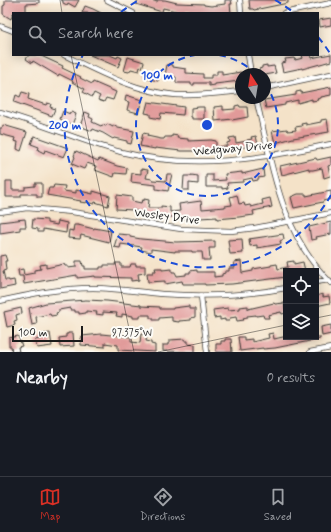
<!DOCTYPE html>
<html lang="en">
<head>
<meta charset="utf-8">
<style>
	body { margin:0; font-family:Mynerve,sans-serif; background:#20242c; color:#f1f3f6 }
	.controls { position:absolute; right:12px; bottom:12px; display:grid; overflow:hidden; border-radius:0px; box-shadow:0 2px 10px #0003 }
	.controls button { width:36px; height:36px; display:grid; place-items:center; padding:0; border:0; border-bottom:1px solid #363941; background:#171b24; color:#f1f3f6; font:20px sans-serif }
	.compass { position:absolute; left:235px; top:68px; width:36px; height:36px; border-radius:50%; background:#171b24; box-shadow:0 2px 10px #0003; rotate:348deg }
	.scale { position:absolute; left:12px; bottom:10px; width:71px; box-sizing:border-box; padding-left:4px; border:2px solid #1c1c1c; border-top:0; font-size:11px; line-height:14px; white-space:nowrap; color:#1c1c1c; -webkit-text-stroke:3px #fdfcf7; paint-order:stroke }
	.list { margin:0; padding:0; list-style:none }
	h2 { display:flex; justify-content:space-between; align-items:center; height:52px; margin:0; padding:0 16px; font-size:17px }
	h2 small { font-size:13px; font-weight:400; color:#9ea1a6 }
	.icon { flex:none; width:22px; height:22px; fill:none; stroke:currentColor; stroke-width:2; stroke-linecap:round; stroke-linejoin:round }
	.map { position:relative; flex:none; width:331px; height:352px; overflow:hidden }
	.search { position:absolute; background:#171b24; box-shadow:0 2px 10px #0003; left:12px; right:12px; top:12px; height:44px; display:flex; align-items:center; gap:10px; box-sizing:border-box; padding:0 14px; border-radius:0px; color:#9ea1a6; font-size:15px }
	.sheet { height:124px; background:#171b24 }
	nav { display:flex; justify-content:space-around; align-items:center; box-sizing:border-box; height:56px; border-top:1px solid #363941; background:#171b24; font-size:11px; color:#9ea1a6 }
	nav a { display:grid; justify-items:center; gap:2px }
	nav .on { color:#d93025 }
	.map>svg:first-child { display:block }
	.building { fill:#e19a99 }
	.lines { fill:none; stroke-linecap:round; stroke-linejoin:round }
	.minor-casing { stroke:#3c3a36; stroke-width:6 }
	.minor { stroke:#fff; stroke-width:4.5 }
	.ticks { fill:none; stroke:#1c1c1c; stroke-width:1; stroke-opacity:0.45 }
	.ring { fill:none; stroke:#1d4ed8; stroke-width:2; stroke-dasharray:7 5 }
	.labels { text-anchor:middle; stroke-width:4; stroke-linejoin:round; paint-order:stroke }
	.street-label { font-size:12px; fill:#1c1c1c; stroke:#fdfcf7 }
	.ticks-label { font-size:10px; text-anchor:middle; fill:#1c1c1c; stroke:#fdfcf7; stroke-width:4; stroke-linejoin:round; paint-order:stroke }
	.centre { fill:#1d4ed8; stroke:#fdfcf7; stroke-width:2 }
	.ring-label { font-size:12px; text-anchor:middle; font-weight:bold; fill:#1d4ed8; stroke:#fdfcf7; stroke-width:4; stroke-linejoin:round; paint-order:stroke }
</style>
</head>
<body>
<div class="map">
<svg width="331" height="352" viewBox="0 0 331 352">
	<rect width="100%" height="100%" fill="#fdfcf7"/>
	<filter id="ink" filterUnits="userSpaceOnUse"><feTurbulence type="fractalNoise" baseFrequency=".025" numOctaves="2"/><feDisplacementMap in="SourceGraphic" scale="8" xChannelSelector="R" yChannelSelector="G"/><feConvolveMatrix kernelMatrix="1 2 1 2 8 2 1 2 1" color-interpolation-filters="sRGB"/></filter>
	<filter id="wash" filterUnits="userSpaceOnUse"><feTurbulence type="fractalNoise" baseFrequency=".012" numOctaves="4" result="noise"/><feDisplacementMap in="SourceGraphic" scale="16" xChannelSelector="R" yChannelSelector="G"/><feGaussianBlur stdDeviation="0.9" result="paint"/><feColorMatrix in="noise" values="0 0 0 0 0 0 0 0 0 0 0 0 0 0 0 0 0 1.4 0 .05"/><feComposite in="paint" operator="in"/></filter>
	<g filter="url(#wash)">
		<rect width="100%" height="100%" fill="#f4e2c8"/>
		<g id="blocks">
			<path class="building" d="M5 0H39V3L26 4V12L24 13H13L11 19 3 14V6L5 5Z
				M61 0H79L75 7 68 3 67 5 63 3V1Z
				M138 0H151L157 2V0H165L177 3 204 4V5L211 6 225 4V0H231L232 4H230L231 13H199L186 11V13H176V11L163 8 162 12 136 4Z
				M249 0H288V3L254 10 253 9H250Z
				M85 6 93 9 101 13H82Z
				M331 18V25L320 27 319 20Z
				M331 54V61L302 69V68L283 72 281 63 286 62 285 59 294 58 295 60 303 58 302 55H310L311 58Z
				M29 55H39L63 66 62 68 81 77 80 78 92 84 93 82 116 92 113 100 106 98 104 102 98 100 100 96 94 93 92 97 83 92 85 89 72 82 73 81 59 74 58 76 33 61 32 63 26 59Z
				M90 55H110L117 58 118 56 122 58 118 67Z
				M128 57 144 62 142 68 140 67 139 71 131 69 129 72 124 71Z
				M169 64 173 65V67L186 69V73L203 74V78H211V75H217V71H222V75L241 72V80L240 81 215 84V85L209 86V83H194V85H191V83H176V77L165 75 167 65H169Z
				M267 65V67L274 66 276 73 265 75V74H260L259 69 262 68V66Z
				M147 70 160 73 158 81 145 78Z
				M331 87V95L321 97V98L317 99 318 100 312 101V99L298 103V100L285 103V105L266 108 264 100 296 95V92L301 91V93Z
				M22 92 29 94 28 99 46 105 47 103 51 104 50 107 55 109 52 116 14 102 16 95 20 97Z
				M126 95 142 100 138 113 127 110 129 102 125 101Z
				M148 102 184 107 183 115 161 113 160 119 150 117V114L145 113Z
				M239 105 240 107H247L248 117 232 120V119L215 121 214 107 223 106V110L235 109V106Z
				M199 107H204V119H192V117H191V108Z
				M63 111 70 114 71 112 76 114 72 125 60 119Z
				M85 112 90 114 89 117 93 119 92 122 101 126 102 125 106 126 107 124 113 127V125L118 128 134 131 131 144 127 143V141L114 138 113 139 103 133 93 129 92 131 80 126Z
				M327 119 329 132 293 138 275 143 272 131 287 129 288 131 296 130 295 127 302 126 301 124 306 123V125L321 122V120Z
				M3 125 27 132 21 151 17 149 18 142 14 141 15 138 0 134V128H2Z
				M143 133 148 134 147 136 161 139H164L165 137H172V135L178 136 177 138 188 139V141L211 140 216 141V147L227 146V143L230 142 229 138 235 137 236 143 247 141V140L252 139 251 137 256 136 258 145 219 151H181L155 148V149L140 146Z
				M34 136 68 148 64 157 45 150 44 153 38 150 39 147 31 144Z
				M76 151 98 161 99 159 117 166 127 168 126 174 115 173 114 177 95 170 96 166 87 163 84 169 72 164 75 157 74 156Z
				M331 157V165L328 166 330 176 324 178 322 168 313 170H309V168L282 175 280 166 316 158 317 160Z
				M141 169 148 170 146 178 152 179V180L166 181 167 174H172L168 191 156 189V185L131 182 132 173 141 174Z
				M263 169 264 177 258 178V180L253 181 252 178 243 180V182L227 183 228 188 222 189V187H206V175H213V181L226 180 225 174 242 172V174Z
				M191 175 198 176V184L189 183V190H183L184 176H191Z
				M6 181H12V190H25V187L35 186V183H42V197H37V194H21V197H6Z
				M54 185 65 186 64 191 76 193V190L93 194V191L110 196 108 206 95 202 94 204 86 202V203L80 202 81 201 47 195 49 188H53Z
				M331 191V199L323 201V202L294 208 291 197 298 194H306V196Z
				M117 195 132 197V201L141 203 142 200 144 201V199L149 200 148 208H161V206L170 207V212L180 211 179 204 201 201 202 209 225 207V206L232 205 230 197 237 195 239 204 244 203 245 206 250 205 251 207 263 204 262 200 270 198 272 207 253 211 254 215 239 217 217 219V217L183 219V217H160V216H153L133 210 116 209Z
				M25 219 26 227H20V230L0 233V222Z
				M33 219 47 220V223L57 225 58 221 67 223 66 233 43 229V232H38V229L32 228Z
				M331 222V234L316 237 317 239 311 240 309 227Z
				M74 225H78L94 229V228L111 231 109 242 81 235 80 239 68 238 69 230 73 231Z
				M118 234 130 235V237L141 239 176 242 215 241V248H209L210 260H203L202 252H192V251H175V252L151 249V252L141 250 142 247 121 244 120 248 114 247Z
				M283 234 284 239 280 241 281 244 257 248V245L250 246 249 239Z
				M242 239 243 253 230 254 228 240Z
				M5 255 7 261H5L6 270 3 271 5 280H9V281L14 280 15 286 0 289V256Z
				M76 261H82L83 266H85V269H100V267H104V265H116L115 263H121V267H130L131 264H136V266H145V273L138 274 139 280 131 281V278L95 277V276L77 278V275L24 284 23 276H19L18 270 23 269 24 275 34 273V270L41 269 40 265 46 264V268L64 264 65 266H68V268L76 267Z
				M241 261 242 273 253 271V269L271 266V265L277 264 278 269 288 267 287 262 294 261V264L303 262 305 271H286V277L232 284 205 285V284H183L182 281 165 284V281L148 282 147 273H153V271H156L155 268H162V270L172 269V272H175L177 276 186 275V273H190V271L197 270V272H214V277L222 276V274L225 273V271H229V268H235L234 262Z
				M323 294V297L329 296 330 303 316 306V296Z
				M86 300 107 301 141 305V306L160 307V309H173V308L189 306V309H195V317L191 318V320L179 321V322L172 321V317L159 318V320H153V318H150V315H140V318H133V316L122 314V317L116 316 117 313 103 312V315L96 314 97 312 86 311V313L79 314V312H75V310H70V308L59 310V312L56 313 57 315 51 316 50 314 36 317 37 324 32 325 29 308 46 303Z
				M274 303 275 304 284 303 286 313 282 314 281 312 268 315 269 318H264L263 315 256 316V315L247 316V318L243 319 244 320 237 321 236 317 230 318 229 321H225V319L220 320V317L214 318 213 310 228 308V310L240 309V307L248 306V309Z
				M21 308 22 313 16 315 17 320 14 321 15 325 7 327 4 312Z
				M331 325V334L322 336 321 327Z
				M50 333 52 346 37 348 35 340 40 339 39 337 43 336V334Z
				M68 333H73L74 346 60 347 59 338 66 337V334H68Z
				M273 333 274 339 283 337H320V339L275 348 263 349V348L240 351 238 337H244V340L252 339V342L269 338 268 334Z
				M101 334 131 337V342L140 343 141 334 147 335 146 341 151 342V344L155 345V352L118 350V345L105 343V347L81 345V338L82 336Z
				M18 336 22 346 18 347 19 352H12L11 346H9V338Z
				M185 339V341H188V344L195 345V352L163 351V345H168V343H170V340Z
				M225 339H231L232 352H216V344H221V341H225Z"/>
		</g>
	</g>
	<g filter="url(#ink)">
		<use href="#blocks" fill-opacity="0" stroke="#3c3a36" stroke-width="1"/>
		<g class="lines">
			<g class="minor-casing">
				<path id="minor" d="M107 0 133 13
					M240 0 241 13
					M284 13 331 3
					M0 26 13 31
					M64 55C99 72 136 92 176 95 198 96 220 93 241 91
					M248 55 251 74
					M265 88 331 74
					M256 98C272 164 280 233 331 283
					M0 112C41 123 80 141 121 152 192 170 261 159 331 144
					M0 212 27 208 72 212 181 229 231 231 255 228 331 213
					M316 282 329 280
					M201 296 207 352
					M0 301C31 294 61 288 93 288 116 288 139 292 162 294 205 297 244 296 286 288
					M310 352 331 348"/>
			</g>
			<use href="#minor" class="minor"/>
		</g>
	</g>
	<path class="ticks" d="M60 0 62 13M71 55 134 352M316 318 331 315M158 352 286 325"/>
	<g class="ring">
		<path d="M219 55A71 71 0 0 1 256 74M265 84A71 71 0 1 1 195 55"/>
		<path d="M331 195A142 142 0 1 1 83 55M121 12A142 142 0 0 1 139 0M275 0A142 142 0 0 1 293 12M318 37A142 142 0 0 1 331 55"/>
	</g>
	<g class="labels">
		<g class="street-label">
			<text transform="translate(233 148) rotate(-5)" y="4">Wedgway Drive</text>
			<text transform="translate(167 216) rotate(7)" y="4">Wosley Drive</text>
		</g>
	</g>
	<g class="ticks-label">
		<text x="132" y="336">97.375°W</text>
	</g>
	<circle cx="207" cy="125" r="6" class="centre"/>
	<g class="ring-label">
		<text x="157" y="79">100 m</text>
		<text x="65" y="129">200 m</text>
	</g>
</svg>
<div class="controls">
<button><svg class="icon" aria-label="locate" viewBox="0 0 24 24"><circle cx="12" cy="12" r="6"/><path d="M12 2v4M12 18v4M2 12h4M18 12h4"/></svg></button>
<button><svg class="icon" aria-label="layers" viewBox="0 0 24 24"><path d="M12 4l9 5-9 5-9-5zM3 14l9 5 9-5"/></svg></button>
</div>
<svg class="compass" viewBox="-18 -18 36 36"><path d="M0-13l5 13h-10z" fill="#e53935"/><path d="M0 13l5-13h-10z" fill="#9ea1a6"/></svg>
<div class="scale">100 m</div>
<div class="search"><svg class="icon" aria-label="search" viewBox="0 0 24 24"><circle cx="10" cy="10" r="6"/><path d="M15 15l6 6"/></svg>Search here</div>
</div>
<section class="sheet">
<h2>Nearby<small>0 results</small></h2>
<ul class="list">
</ul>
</section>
<nav>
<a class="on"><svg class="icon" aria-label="map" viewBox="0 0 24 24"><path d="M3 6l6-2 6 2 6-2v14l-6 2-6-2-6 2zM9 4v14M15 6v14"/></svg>Map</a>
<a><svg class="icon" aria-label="directions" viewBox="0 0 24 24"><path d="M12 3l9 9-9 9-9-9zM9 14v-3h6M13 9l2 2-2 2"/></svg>Directions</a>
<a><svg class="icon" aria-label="saved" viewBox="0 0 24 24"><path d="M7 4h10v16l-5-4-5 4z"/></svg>Saved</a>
</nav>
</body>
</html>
